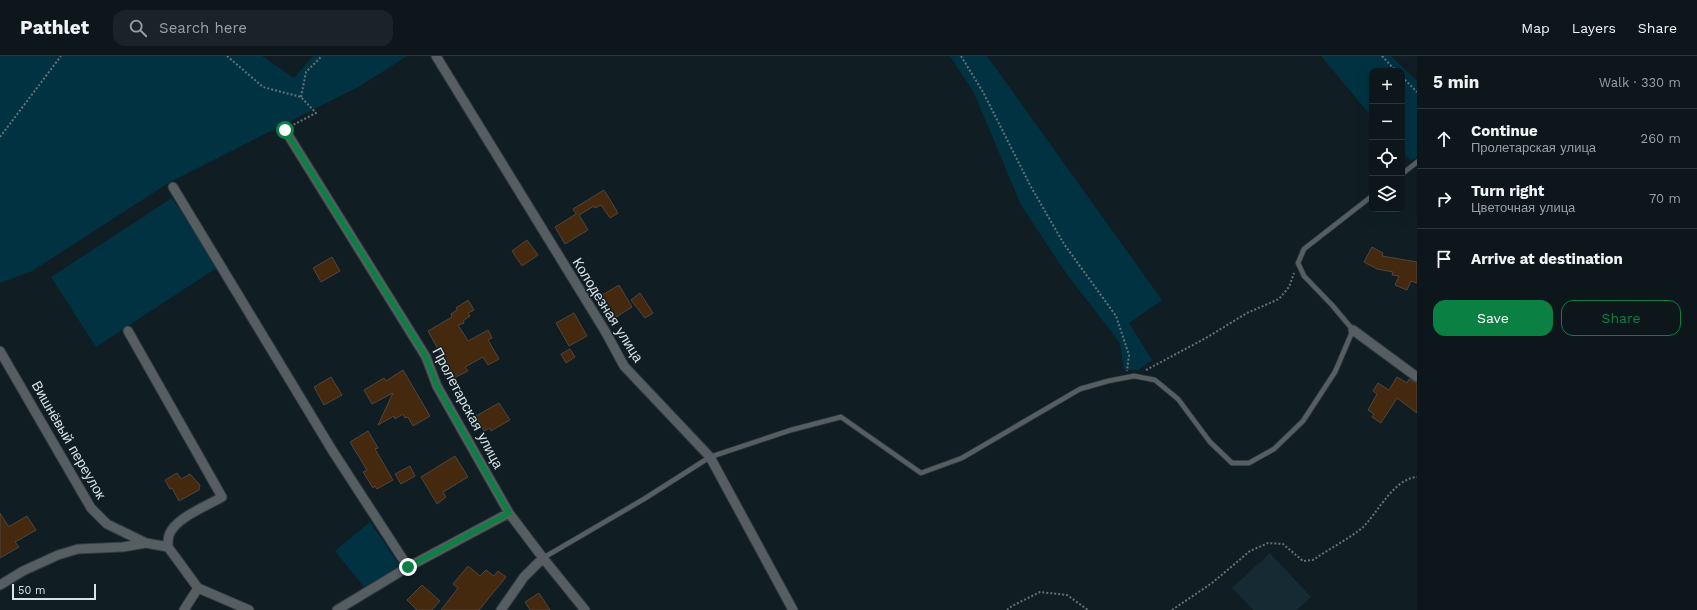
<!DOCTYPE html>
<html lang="en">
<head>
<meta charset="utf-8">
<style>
	body { margin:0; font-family:"Work Sans",sans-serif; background:#1a2328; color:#f1f3f6 }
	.controls { position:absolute; right:12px; top:12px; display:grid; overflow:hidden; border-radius:8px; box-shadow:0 4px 16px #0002 }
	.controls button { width:36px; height:36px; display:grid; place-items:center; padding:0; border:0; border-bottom:1px solid #2c353a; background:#0c161b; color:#f1f3f6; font:20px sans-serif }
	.scale { position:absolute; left:12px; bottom:10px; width:84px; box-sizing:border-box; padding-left:4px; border:2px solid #dae3e7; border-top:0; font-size:11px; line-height:14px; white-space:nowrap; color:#dae3e7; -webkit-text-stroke:3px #101e24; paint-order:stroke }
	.stop { position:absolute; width:12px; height:12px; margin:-9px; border:3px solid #0b8043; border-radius:50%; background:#fff }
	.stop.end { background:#0b8043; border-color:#fff; box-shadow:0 1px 4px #0008 }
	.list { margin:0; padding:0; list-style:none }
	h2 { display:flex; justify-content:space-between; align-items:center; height:52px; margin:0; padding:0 16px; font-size:17px }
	h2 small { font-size:13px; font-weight:400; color:#9a9fa3 }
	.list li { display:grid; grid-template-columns:26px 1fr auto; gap:12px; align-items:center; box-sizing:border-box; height:60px; padding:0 16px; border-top:1px solid #2c353a }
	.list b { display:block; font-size:15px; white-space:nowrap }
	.list p { margin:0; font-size:13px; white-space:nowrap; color:#9a9fa3 }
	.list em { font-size:13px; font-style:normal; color:#9a9fa3 }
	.actions { display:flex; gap:8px; padding:12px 16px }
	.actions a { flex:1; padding:9px 0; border:1px solid #0b8043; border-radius:12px; text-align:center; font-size:14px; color:#0b8043 }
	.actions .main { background:#0b8043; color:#fff }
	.icon { flex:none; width:22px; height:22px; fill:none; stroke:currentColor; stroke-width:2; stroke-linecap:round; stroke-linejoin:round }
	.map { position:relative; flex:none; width:1417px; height:554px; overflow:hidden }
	header { display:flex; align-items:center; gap:24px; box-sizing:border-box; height:56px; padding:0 20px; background:#0c161b; border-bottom:1px solid #2c353a }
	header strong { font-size:19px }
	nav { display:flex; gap:22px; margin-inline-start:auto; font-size:14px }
	.search { width:280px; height:36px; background:#1a2328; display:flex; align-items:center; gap:10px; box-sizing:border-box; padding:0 14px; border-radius:12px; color:#9a9fa3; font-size:15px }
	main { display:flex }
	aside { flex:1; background:#0c161b }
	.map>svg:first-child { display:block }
	.built { fill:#152a33 }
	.green { fill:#013242 }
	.building { fill:#45290e; stroke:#51453c }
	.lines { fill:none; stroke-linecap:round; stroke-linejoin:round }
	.lane-casing { stroke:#2c3a3f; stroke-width:6 }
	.street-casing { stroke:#2c3a3f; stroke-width:11 }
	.path { stroke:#657176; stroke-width:2; stroke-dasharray:2 2; stroke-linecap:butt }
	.lane { stroke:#575e61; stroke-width:4.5 }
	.street { stroke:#575e61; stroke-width:9 }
	.route { stroke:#0b8043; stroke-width:5 }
	.labels { text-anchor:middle; stroke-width:3; stroke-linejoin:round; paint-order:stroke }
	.street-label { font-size:14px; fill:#dae3e7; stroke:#101e24 }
</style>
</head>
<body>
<header>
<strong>Pathlet</strong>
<div class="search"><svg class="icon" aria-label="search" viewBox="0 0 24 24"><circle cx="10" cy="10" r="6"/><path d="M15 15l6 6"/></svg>Search here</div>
<nav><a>Map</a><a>Layers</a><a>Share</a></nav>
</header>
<main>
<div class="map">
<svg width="1417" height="554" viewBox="0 0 1417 554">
	<rect width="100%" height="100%" fill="#101e24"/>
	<path class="built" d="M1270 497 1311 541 1297 554H1253L1232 532Z"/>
	<path class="green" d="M0 0H262L294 22 313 0H407L360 30 170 126 32 215 0 227Z
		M950 0H987L1162 244 1129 267 1152 304 1138 314H1124L1120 287 1066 217 1021 149 974 37Z
		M1321 0H1391L1417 25V101L1411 105 1402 95V15H1372V61Z
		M172 142 218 211 96 291 51 221Z
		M370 466 400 510 364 531 335 495Z"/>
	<path class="building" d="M604 134 618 157 610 162 601 149 595 152 594 150 579 159 588 174 565 188 555 171 576 158 573 153Z
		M527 184 538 199 522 210 512 195Z
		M1372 191 1383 197 1382 200 1417 206V227L1411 225 1407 234 1395 229 1399 220 1392 219 1393 216 1377 213 1364 206Z
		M332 201 340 215 321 226 313 212Z
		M619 229 632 251 613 263 599 241Z
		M640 237 653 257 645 262 631 244Z
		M468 244 474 254 468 257 470 260 463 265 464 267 458 269 468 285 488 274 492 282 488 284 499 303 488 309 483 301 465 311 468 315 454 322 428 275 452 261 451 258 457 254 456 252Z
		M574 257 587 280 569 290 556 267Z
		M570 293 575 301 566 307 561 298Z
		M403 314 430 360 413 370 408 361 405 362 403 358 395 363 394 360 378 369 393 337 372 348 364 334 384 322 386 325Z
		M331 321 342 339 324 349 314 331Z
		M1397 321 1407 327 1409 323 1417 327V357L1397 342 1381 367 1372 361 1374 358 1368 354 1377 338 1373 335 1378 327 1389 334Z
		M499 347 510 364 491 375 490 372 484 375 476 360Z
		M368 375 378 392 375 393 393 424 377 433 375 430 373 432 363 416 367 414 350 386Z
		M455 400 468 421 443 436 446 441 437 448 421 421Z
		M410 410 415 420 401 428 395 418Z
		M177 417 181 423 190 418 200 429 199 434 179 445 172 432 170 433 165 424Z
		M0 457 8 470H10L27 460 36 474 15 486 19 491 0 502Z
		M468 510 480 520 486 514 494 520 498 515 506 521 479 554H441L458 532 453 528Z
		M422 529 440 545 432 554H417L407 544Z
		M539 537 550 554H530L525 546Z"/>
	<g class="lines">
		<g class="lane-casing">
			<path id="lane" d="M1402 118 1417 106
				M543 502 644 443 710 401 791 374 841 361 921 417 962 402 1080 333 1108 325 1134 320 1155 324 1178 343 1210 386 1232 407H1249L1274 393 1303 365 1335 316 1353 274 1332 249 1304 220 1298 207 1304 193 1372 140"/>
		</g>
		<g class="street-casing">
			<path id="street" d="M436 0 605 275 624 310 710 401 793 554
				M285 74 426 301 437 330 509 457 543 502 585 554
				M173 131 332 394 408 511
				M1353 274 1417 321
				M128 275 222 441C207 450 175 462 169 479 168 483 168 487 168 491L198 532 249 554
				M0 295 91 452 107 468 146 487
				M0 529 23 515 58 499 78 493 123 491 146 487 168 491
				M184 554 198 532
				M337 554 408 511 509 457
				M501 554 524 521 543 502"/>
		</g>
		<path class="path" d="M227 0 263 31 301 41 316 57 293 69
			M961 0 983 36 1031 131 1064 188 1116 260 1129 299 1127 315
			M1382 0 1396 15
			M1402 21 1417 36
			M301 41 306 16 322 0
			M0 81 61 0
			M1146 314 1206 282 1247 257 1279 243 1289 231 1294 217
			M1007 554 1012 550 1040 536 1067 539 1088 554
			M1172 554 1212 527 1250 495 1268 487 1283 488 1303 505 1313 504C1329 493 1347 484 1362 472 1378 457 1393 423 1417 421"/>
		<use href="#lane" class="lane"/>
		<use href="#street" class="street"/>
	</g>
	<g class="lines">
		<path class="route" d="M285 74 426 301 437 330 509 457 408 511"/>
	</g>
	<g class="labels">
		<g class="street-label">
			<text transform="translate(608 254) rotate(58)" y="5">Колодезная улица</text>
			<text transform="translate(468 352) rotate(62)" y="5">Пролетарская улица</text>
			<text transform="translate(69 384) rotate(60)" y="5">Вишнёвый переулок</text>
		</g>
	</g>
</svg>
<div class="controls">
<button>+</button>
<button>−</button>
<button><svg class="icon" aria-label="locate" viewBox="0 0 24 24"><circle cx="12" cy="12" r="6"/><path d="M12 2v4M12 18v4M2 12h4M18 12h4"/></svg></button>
<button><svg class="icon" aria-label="layers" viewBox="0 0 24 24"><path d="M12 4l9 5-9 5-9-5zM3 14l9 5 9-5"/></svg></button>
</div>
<div class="scale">50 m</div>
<div class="stop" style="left:285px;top:74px"></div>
<div class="stop end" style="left:408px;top:511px"></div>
</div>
<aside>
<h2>5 min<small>Walk · 330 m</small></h2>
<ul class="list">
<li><svg class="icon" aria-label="ahead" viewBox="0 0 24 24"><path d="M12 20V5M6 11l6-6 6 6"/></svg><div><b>Continue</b><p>Пролетарская улица</p></div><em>260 m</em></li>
<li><svg class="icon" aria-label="right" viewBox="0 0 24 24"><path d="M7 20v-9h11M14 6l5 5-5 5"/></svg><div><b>Turn right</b><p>Цветочная улица</p></div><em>70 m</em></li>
<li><svg class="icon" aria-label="arrive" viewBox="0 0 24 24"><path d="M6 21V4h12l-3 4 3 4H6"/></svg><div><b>Arrive at destination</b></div></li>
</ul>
<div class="actions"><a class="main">Save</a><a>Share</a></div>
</aside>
</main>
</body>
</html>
